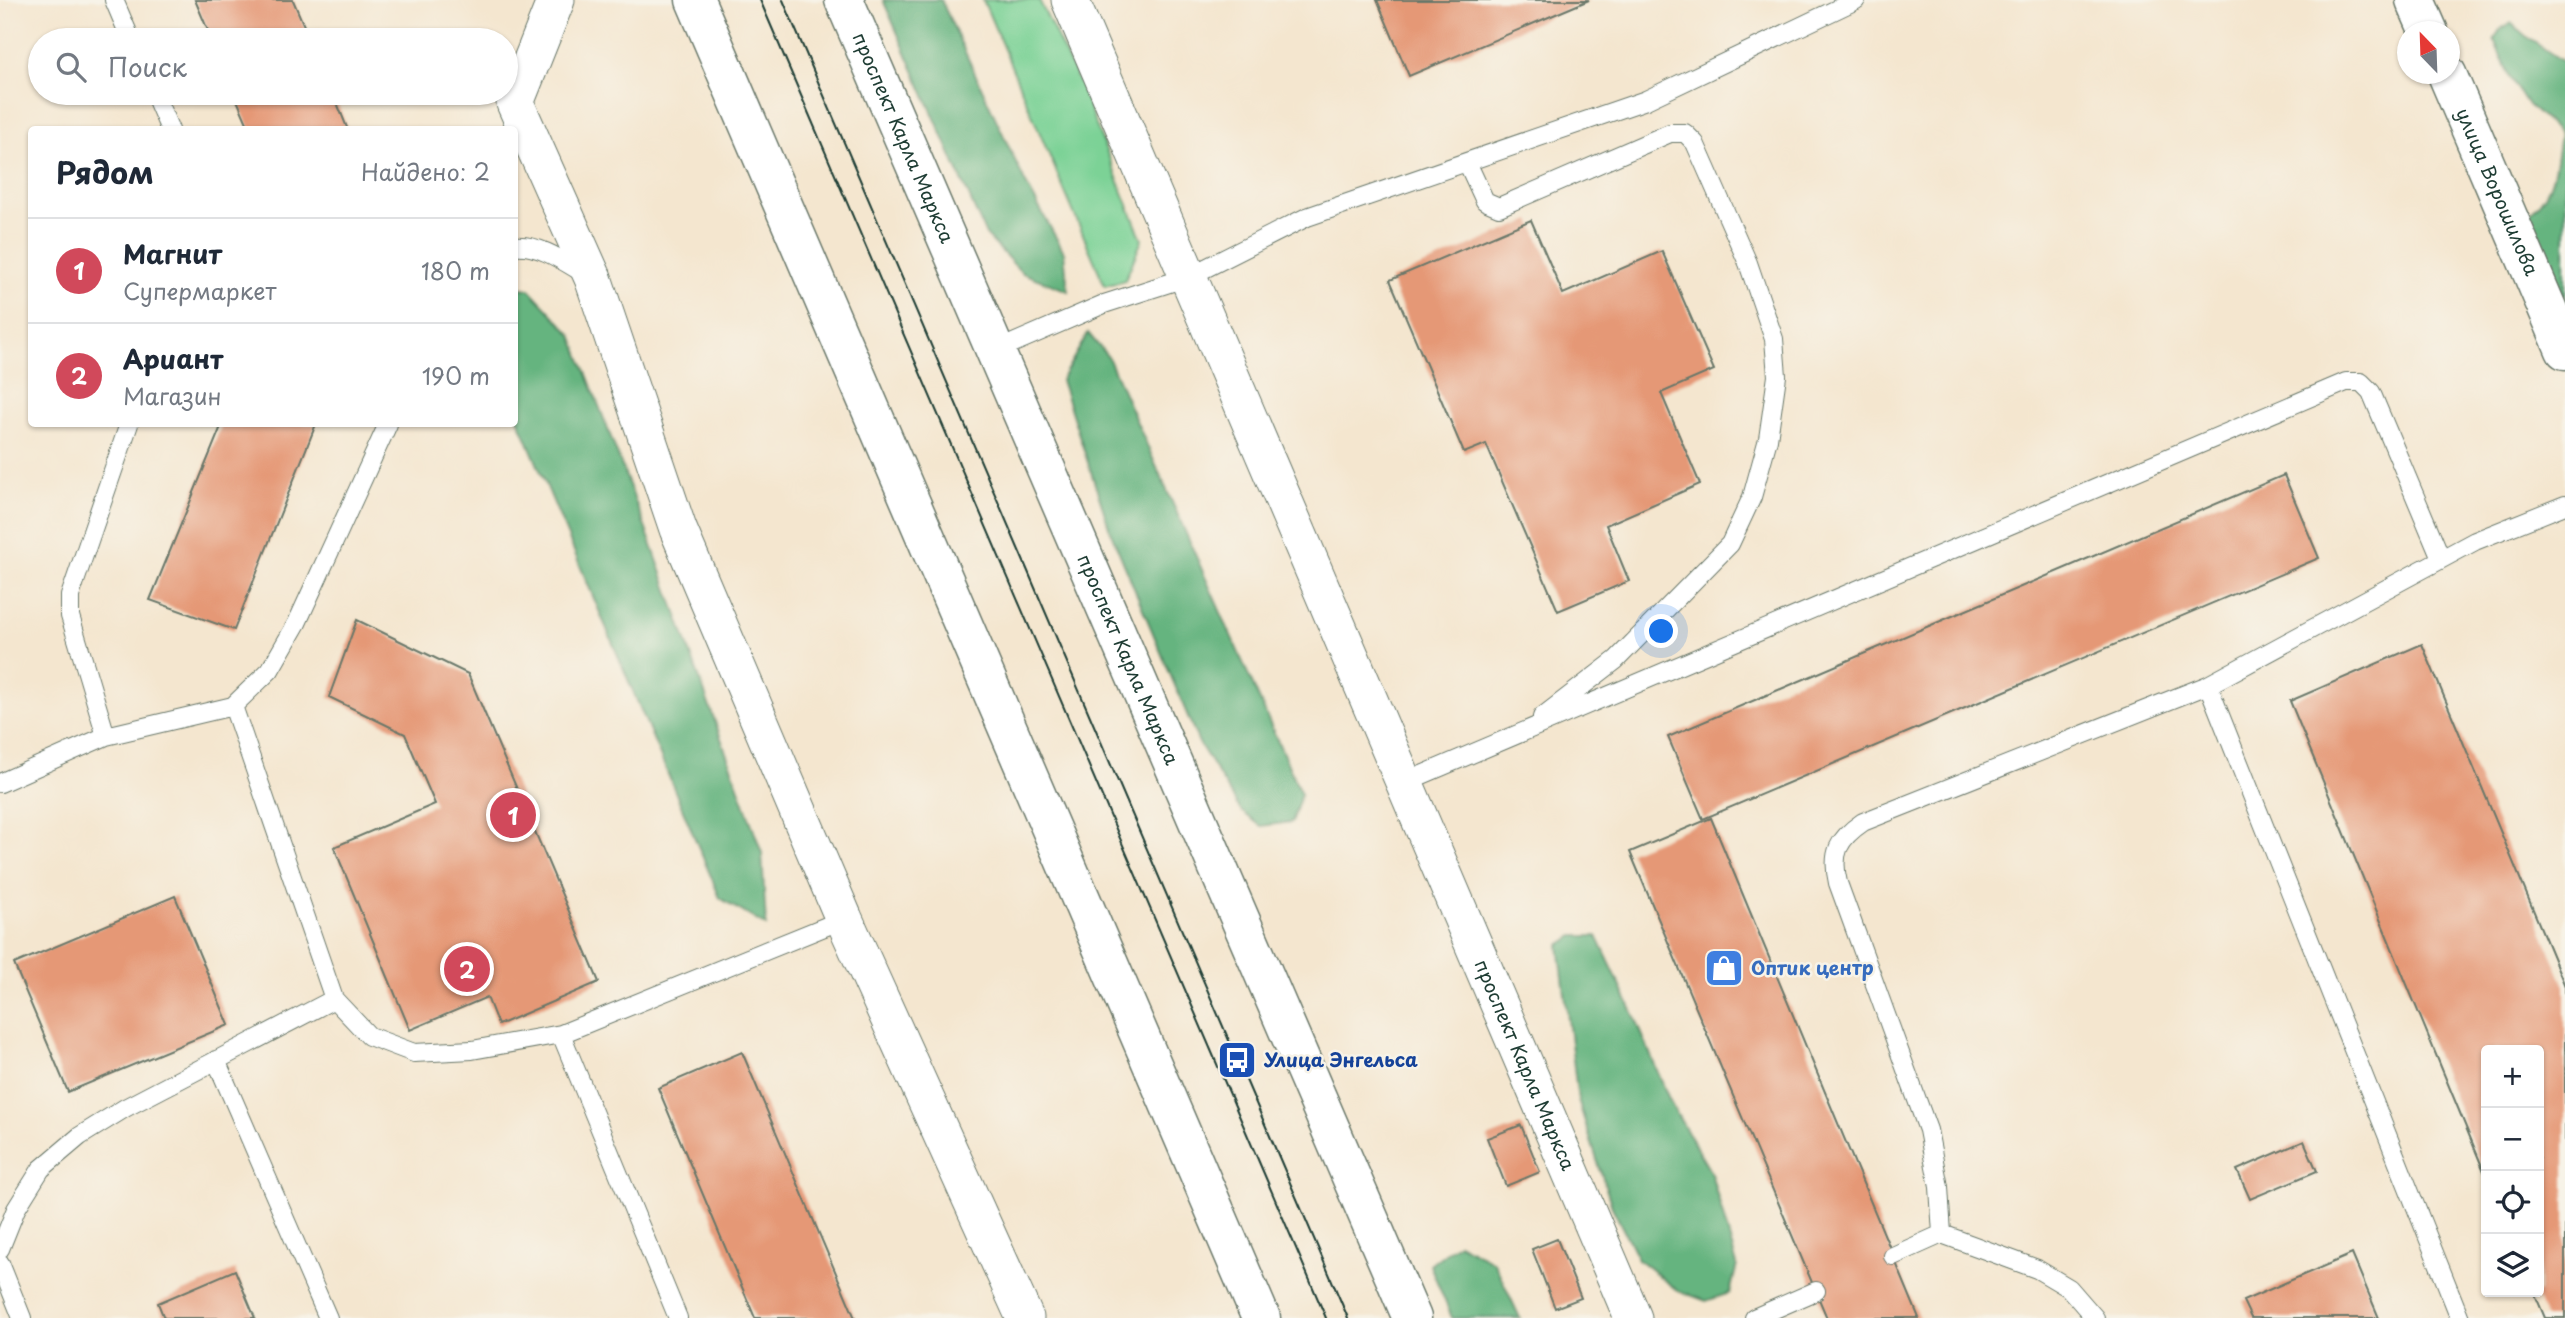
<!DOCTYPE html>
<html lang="ru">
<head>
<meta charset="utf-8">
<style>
	body { margin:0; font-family:"Playpen Sans",sans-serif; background:#f2f2f3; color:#1f2937 }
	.controls { position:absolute; right:21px; bottom:21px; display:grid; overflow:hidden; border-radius:7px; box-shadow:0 2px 5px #0004 }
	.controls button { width:63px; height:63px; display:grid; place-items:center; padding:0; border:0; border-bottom:2px solid #e0e1e3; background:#fff; color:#1f2937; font:35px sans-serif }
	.compass { position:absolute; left:2397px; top:21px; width:63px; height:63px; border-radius:50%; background:#fff; box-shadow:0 2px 5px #0004; rotate:337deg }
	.you { position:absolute; left:1662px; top:632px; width:24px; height:24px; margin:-18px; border:5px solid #fff; border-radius:50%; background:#1a73e8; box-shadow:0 0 0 10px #1a73e833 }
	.badge { display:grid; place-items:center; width:46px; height:46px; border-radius:50%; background:#d1495b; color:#fff; font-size:23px; font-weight:700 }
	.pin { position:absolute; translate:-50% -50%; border:4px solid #fff; box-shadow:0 2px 7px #0006 }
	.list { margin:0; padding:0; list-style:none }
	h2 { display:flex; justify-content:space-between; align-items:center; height:91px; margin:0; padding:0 28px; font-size:30px }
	h2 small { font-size:23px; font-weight:400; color:#747a83 }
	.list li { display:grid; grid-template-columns:46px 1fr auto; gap:21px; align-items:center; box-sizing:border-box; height:105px; padding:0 28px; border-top:2px solid #e0e1e3 }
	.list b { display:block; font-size:26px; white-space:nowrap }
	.list p { margin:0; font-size:23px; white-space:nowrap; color:#747a83 }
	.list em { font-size:23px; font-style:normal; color:#747a83 }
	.icon { flex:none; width:38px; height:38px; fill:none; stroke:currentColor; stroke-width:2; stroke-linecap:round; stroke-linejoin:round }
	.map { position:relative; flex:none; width:2565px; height:1318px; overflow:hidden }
	.search { position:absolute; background:#fff; box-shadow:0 2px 5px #0004; left:28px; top:28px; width:490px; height:77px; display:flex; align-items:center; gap:18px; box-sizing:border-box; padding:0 24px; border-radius:38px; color:#747a83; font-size:26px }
	.panel { position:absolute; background:#fff; box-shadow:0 2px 5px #0004; left:28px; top:126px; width:490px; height:301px; border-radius:7px }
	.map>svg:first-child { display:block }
	.green { fill:#7cd296; stroke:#4e8865; stroke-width:2 }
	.forest { fill:#65b47f; stroke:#42785a; stroke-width:2 }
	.building { fill:#e59876 }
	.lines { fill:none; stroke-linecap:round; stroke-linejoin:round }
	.lane-casing { stroke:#6a786a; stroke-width:20 }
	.street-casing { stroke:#6a786a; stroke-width:39 }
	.secondary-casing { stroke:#6a786a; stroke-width:41 }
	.lane { stroke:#fff; stroke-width:18 }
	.street { stroke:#fff; stroke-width:37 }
	.secondary { stroke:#fff; stroke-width:38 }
	.tram { stroke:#1f3d34; stroke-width:2 }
	.labels { text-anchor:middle; stroke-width:5; stroke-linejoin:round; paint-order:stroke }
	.street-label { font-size:19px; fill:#1f3d34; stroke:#f7f3e8 }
	.shop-label { font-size:19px; font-weight:bold; fill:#366cbe; stroke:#f7f3e8; text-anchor:start }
	.transit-label { font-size:19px; font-weight:bold; fill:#164399; stroke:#f7f3e8; text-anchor:start }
</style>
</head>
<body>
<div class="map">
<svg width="2565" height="1318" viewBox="0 0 2565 1318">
	<rect width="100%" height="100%" fill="#f7f3e8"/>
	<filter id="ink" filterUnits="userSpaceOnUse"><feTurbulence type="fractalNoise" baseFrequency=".0143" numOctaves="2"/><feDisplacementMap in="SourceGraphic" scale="14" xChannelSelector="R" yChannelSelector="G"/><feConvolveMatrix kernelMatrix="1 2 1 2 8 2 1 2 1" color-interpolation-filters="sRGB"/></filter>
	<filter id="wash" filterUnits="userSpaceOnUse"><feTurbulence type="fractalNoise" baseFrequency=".00686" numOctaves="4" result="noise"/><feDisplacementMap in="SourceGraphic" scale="28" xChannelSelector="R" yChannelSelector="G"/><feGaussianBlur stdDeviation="1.57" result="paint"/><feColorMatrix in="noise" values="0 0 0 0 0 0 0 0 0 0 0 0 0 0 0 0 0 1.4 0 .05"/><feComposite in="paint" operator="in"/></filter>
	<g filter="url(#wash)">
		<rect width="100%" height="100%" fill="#f4e6cf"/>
		<path class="green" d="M983 0H1039L1079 83 1142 240 1125 280 1105 286Z"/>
		<path class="forest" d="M883 0H941L1025 182 1064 252 1068 291 1022 273 986 235Z
			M2511 23 2528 38 2565 63V295L2555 301 2522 220C2555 192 2554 175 2560 134L2528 105 2510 77 2494 40 2501 28Z
			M514 287 529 289 572 335 650 540 762 853 766 926 720 898 515 411Z
			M1088 333 1108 357 1301 794 1292 822 1261 826 1241 811 1199 743 1111 533 1061 380Z
			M1574 936H1597L1634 1015 1671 1104 1711 1173 1737 1265 1730 1293 1706 1301 1677 1290 1638 1259 1612 1207 1578 1100 1559 945Z
			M1458 1243 1494 1262 1520 1318H1452L1430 1265Z"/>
		<g id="blocks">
			<path class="building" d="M195 0H293L310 40H212Z
				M1377 0H1589L1409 76Z
				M234 93H333L348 130H250Z
				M1531 220 1563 294 1662 251 1714 370 1661 393 1700 484 1606 525 1629 581 1558 611 1486 444 1464 453 1390 280Z
				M222 424H316L234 630 150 600Z
				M2284 475 2319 558 1703 819 1668 737Z
				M357 620 468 674 599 982 498 1025 487 997 410 1030 334 847 435 804 405 734 329 697Z
				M2422 644 2565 986V1318H2545L2534 1292H2539V1050H2486V1176L2290 701Z
				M1711 818 1919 1318H1827L1630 852Z
				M175 896 229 1025 68 1092 14 964Z
				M742 1052 855 1318H755L658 1088Z
				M1521 1125 1540 1172 1506 1186 1487 1138Z
				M2304 1141 2317 1171 2250 1199 2237 1170Z
				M1557 1239 1581 1298 1555 1308 1532 1249Z
				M2352 1254 2379 1318H2251L2243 1301Z
				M235 1270 255 1318H164L158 1303Z"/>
		</g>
	</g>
	<g filter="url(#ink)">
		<use href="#blocks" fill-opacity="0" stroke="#6a786a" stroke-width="2"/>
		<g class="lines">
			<g class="lane-casing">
				<path id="lane" d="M114 0 131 40
					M154 93 170 130
					M1467 162 1485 201 1499 207 1670 133H1685L1695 143 1748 263 1774 339 1777 376 1768 439 1752 497 1730 544 1616 660 1542 717
					M514 246C538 243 565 262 585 274
					M995 351 1104 304 1188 277 1307 217 1646 100 1856 0
					M2208 685 2460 1318
					M233 706 334 999 369 1036 414 1053 472 1050 561 1034
					M106 736 70 616V596L129 424
					M0 783 106 736 233 706 270 670 297 623 388 424
					M1403 783 2346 382H2361L2371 392 2441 558
					M216 1060 328 1318
					M0 1249 16 1209 41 1169 80 1136 125 1108 334 999
					M1893 1256 1942 1234
					M0 1263 22 1318
					M678 1318 561 1034 844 919
					M1754 1318 1816 1291
					M2095 1318 2069 1288 2037 1269 1942 1234 1939 1187 1928 1130 1838 883C1831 853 1838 839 1863 822L2208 685 2475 541 2565 505"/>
			</g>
			<g class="street-casing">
				<g id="street">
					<path d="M556 0 515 103 593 278 678 529 844 919 1025 1318"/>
					<path id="s1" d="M1070 0 1633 1318"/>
				</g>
			</g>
			<g class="secondary-casing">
				<g id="secondary">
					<path d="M695 0 1261 1318"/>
					<path id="s2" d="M844 0 1412 1318"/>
					<path d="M2415 0 2429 32"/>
					<path id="s3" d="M2447 74 2565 350"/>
				</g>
			</g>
			<use href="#lane" class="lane"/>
			<use href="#street" class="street"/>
			<use href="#secondary" class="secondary"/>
			<path class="tram" d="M760 0 1326 1318
				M783 0 1348 1318"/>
		</g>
	</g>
	<defs>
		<g id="shop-square" transform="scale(2.0125)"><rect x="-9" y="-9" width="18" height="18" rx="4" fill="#3f7fe0" stroke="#f7f3e8"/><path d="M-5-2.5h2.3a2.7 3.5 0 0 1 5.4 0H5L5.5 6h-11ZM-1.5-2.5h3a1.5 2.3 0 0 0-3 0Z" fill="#fff"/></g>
		<g id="bus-square" transform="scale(2.0125)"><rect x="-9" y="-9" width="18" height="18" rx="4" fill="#1a4fb4" stroke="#f7f3e8"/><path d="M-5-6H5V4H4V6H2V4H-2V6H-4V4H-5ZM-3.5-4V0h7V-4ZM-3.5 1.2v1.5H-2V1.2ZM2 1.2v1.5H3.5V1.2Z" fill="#fff"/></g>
	</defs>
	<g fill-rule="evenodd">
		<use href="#shop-square" x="1724" y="968"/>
		<use href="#bus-square" x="1237" y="1060"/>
	</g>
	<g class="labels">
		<g class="street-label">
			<text dy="7" stroke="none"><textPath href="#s2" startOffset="150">проспект Карла Маркса</textPath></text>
			<text dy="7" stroke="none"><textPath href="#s3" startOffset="128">улица Ворошилова</textPath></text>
			<text dy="7" stroke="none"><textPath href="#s2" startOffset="718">проспект Карла Маркса</textPath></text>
			<text dy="7" stroke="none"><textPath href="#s1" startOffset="1158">проспект Карла Маркса</textPath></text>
		</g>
		<g class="shop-label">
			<text x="1751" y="975">Оптик центр</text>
		</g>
		<g class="transit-label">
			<text x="1264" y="1067">Улица Энгельса</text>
		</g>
	</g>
</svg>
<div class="controls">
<button>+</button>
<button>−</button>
<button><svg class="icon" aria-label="locate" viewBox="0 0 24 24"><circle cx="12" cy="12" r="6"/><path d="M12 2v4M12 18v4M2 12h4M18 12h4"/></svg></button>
<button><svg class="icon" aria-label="layers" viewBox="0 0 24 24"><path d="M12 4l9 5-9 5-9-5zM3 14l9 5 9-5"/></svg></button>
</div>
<svg class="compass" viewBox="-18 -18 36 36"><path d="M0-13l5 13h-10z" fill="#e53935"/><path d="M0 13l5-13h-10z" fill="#747a83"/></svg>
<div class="you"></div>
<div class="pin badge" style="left:513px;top:815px">1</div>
<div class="pin badge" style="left:467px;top:969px">2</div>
<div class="search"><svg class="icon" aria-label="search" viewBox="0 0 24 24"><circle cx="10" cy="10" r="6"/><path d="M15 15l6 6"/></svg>Поиск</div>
<section class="panel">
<h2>Рядом<small>Найдено: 2</small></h2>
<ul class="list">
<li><span class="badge">1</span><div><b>Магнит</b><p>Супермаркет</p></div><em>180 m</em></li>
<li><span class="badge">2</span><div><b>Ариант</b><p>Магазин</p></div><em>190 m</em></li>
</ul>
</section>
</div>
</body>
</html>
